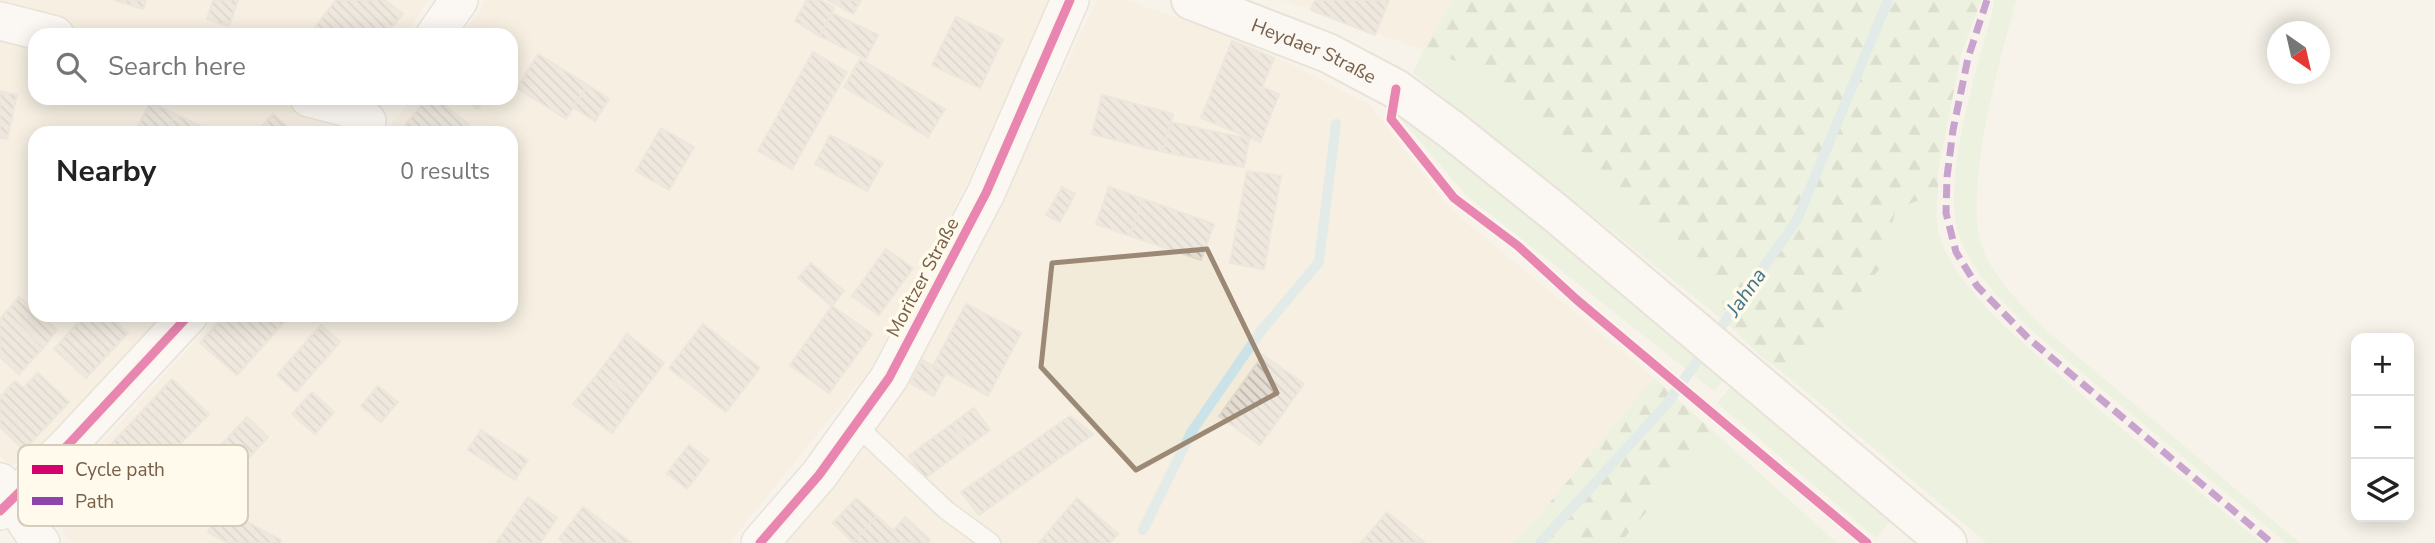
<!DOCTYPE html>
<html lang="en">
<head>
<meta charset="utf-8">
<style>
	body { margin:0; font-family:"Nunito Sans",sans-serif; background:#f6f6f6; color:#222 }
	.controls { position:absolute; right:21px; bottom:21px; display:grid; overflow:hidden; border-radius:14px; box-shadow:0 4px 18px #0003 }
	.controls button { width:63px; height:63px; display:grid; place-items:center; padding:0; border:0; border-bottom:2px solid #e0e0e0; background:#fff; color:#222; font:35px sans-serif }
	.compass { position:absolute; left:2267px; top:21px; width:63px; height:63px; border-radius:50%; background:#fff; box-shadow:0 4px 18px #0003; rotate:146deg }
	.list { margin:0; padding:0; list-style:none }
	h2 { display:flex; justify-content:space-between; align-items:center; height:91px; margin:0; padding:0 28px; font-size:30px }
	h2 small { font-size:23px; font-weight:400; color:#767676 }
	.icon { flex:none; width:38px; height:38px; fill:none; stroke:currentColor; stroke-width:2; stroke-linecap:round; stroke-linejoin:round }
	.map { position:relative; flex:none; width:2435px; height:543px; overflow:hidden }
	.search { position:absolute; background:#fff; box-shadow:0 4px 18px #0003; left:28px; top:28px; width:490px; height:77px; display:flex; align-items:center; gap:18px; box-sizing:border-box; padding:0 24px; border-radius:21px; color:#767676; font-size:26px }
	.panel { position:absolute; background:#fff; box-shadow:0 4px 18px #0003; left:28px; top:126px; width:490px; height:196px; border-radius:21px }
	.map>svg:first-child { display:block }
	.residential { fill:#f3ebda }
	.grass { fill:#e0efd4 }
	.forest { fill:url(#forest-firs) }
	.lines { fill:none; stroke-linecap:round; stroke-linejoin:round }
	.stream { stroke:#cbe2e8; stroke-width:10 }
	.building { fill:url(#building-back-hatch); stroke:#e0d8cc; stroke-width:2 }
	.service-casing { stroke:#d6d0c8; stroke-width:21 }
	.minor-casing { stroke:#d6d0c8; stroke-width:40 }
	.secondary-casing { stroke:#d5cfc5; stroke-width:42 }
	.service { stroke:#fefdfc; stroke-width:18 }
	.minor { stroke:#fefdfc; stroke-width:37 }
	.secondary { stroke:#fefdfc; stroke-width:38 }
	.quiet { stroke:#8e44ad; stroke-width:7; stroke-dasharray:14 7; stroke-linecap:butt }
	.cycleway-casing { stroke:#fffaeb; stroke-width:13 }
	.cycleway { stroke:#d6006c; stroke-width:9 }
	.marked { fill:none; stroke:#9b8976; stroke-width:5; stroke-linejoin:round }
	.labels { text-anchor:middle; stroke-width:7; stroke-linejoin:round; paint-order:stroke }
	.street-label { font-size:19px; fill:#775f49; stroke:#fffaeb }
	.water-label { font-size:21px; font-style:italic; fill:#41768b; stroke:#fffaeb }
	.key { fill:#fffaeb; stroke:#d6ccba; stroke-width:2 }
	.key-label { font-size:19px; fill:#775f49 }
</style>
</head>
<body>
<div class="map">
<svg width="2435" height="543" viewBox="0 0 2435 543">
	<defs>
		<pattern id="forest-firs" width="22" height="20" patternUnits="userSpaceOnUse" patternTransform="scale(1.75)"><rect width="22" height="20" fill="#e0efd4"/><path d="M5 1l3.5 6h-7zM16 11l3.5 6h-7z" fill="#bac5ae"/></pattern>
		<pattern id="building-back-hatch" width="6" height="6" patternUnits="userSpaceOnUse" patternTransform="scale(1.75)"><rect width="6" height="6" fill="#e4dcd1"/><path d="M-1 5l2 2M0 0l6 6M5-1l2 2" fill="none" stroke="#beb6ac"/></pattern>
	</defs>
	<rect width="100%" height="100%" fill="#f7f3ea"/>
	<path class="residential" d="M0 0H428L405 35H94L0 11Z
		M485 0H1052L966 185 871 368 729 543H72L64 533 52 500 60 489 219 315H511V133H384L412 98H511V35H461L480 11Z
		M1097 0H1125L1230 36 1299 68 1370 105 1450 209 1654 378 1520 538 1512 543H786L859 455 946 312 999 207Z
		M1282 0H1453L1424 50Z
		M0 32 35 40V98H261L341 119 329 133H35V315H164L30 463 8 464 0 455Z"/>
	<path class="grass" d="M1994 0H2016C1998 68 1974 150 1977 221 1977 235 1984 254 1991 266 2006 290 2028 312 2047 331L2300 543H2286L2037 335C2007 306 1973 276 1959 235 1944 193 1967 105 1978 62 1983 41 1992 21 1994 0Z
		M1424 50 1471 66 1721 296 1727 323 1413 73Z
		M1402 110 1725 377 1715 392 1466 195 1400 118Z
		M1938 193C1935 213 1936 232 1945 250 1966 295 2012 333 2048 365 2117 427 2190 484 2262 543H1987L1791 379 1882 266 1896 209Z
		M1731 386 1891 520 1876 538 1717 403Z
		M1714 432 1837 543H1620Z"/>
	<path class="forest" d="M1453 0H1981L1961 55 1938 171V193L1896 209 1882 266 1791 379 1762 357 1727 323 1721 296 1471 66 1424 50Z
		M1654 378 1714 432 1620 543H1512L1520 538Z"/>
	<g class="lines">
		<path class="stream" d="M1143 530 1192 431 1261 331 1319 262 1336 124
			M1540 543 1666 405 1797 220 1888 0"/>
	</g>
	<path class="building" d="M114 0H146L143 9Z
		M213 0H238L229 26 207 19Z
		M336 0H385L403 14 385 35H309Z
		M807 0H820L834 8 820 36 795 21Z
		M828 0H861L853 14Z
		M1315 0H1389L1375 35 1311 10Z
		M832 13 878 35 866 59 820 36Z
		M956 17 1003 39 980 88 932 65Z
		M1232 41 1274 58 1262 87 1279 94 1260 142 1201 118Z
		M813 52 847 72 792 169 758 151Z
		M538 54 588 85 566 119 517 88Z
		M860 59 945 109 928 137 844 87Z
		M588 85 609 99 595 121 573 107Z
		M0 91 17 95 7 139 0 138Z
		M1102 95 1173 114 1163 152 1092 134Z
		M427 98H436L468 124 461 133H399Z
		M463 98H495L490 105 484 100 478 109Z
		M150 102 175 114 166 133H149L138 127Z
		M175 114 215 133H166Z
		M273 114 294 133H256Z
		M1170 122 1249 139 1244 167 1163 152Z
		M661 128 694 147 669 190 636 171Z
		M830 135 883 163 867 191 815 164Z
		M1247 171 1281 176 1264 269 1230 263Z
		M1062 187 1075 194 1060 222 1046 215Z
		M1109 187 1143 199 1130 236 1096 224Z
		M1143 199 1214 224 1201 260 1130 236Z
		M886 249 913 268 879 315 852 296Z
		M811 263 844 291 832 306 798 278Z
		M19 297 35 311V315H40L57 330 44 347 5 313Z
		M966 304 1021 333 988 396 933 366Z
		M832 306 872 334 829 393 790 365Z
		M5 313 44 347 19 374 0 357V319Z
		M85 315H109L128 333 86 378 54 349Z
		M225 315H279L285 321 237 375 200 343Z
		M703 324 760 368 726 412 669 368Z
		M321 325 340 342 296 392 277 375Z
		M627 334 664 363 636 400 599 372Z
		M1263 355 1304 384 1260 445 1219 416Z
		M922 360 946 373 934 396 910 383Z
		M599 372 636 400 612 433 573 404Z
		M38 373 69 402 24 450 0 427V397L15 381 23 388Z
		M172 379 209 414 142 484 106 450Z
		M378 386 398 402 381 422 361 406Z
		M312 392 334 412 315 434 292 414Z
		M974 408 990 430 968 446 952 424Z
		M1070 416 1093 434 979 515 961 492Z
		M247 417 268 437 194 517 173 497Z
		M952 424 968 446 947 462 930 440Z
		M481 430 528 460 515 480 468 450Z
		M930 440 947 462 925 478 909 456Z
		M689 445 709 460 687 489 667 473Z
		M528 497 557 518 540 543H496Z
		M856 498 877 516 853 542 833 523Z
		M1077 498 1118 534 1110 543H1039Z
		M583 507 632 543H565L559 539Z
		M221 508 281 540 280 543H228L208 532Z
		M1387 512 1424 542V543H1361Z
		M877 516 893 531 905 517 930 540 928 543H852Z"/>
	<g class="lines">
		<g class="service-casing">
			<path id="service" d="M856 425 946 510 991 543"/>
		</g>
		<g class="minor-casing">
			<path id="minor" d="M0 21 55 35
				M435 35 459 0
				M309 98 348 108 367 121
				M0 482C16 501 25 525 41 543
				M0 511 67 446 189 315
				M760 543 819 475 889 378 986 193 1070 0"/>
		</g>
		<g class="secondary-casing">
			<g id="secondary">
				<path id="s1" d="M1191 0 1328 53 1396 89 1453 131 1557 214 1947 543"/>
			</g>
		</g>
		<use href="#service" class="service"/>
		<use href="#minor" class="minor"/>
		<use href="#secondary" class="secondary"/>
		<path class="quiet" d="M1987 0 1968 58 1953 130 1947 177 1946 213 1956 252 1977 286 2028 338 2272 543"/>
		<g class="cycleway-casing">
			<path id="cycleway" d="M1396 89 1391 119 1454 198 1518 246 1577 300 1867 543
				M0 511 67 446 189 315
				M760 543 819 475 889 378 986 193 1070 0"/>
		</g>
		<use href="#cycleway" class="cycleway"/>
	</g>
	<path d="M0 0H2435V543H0ZM1207 249 1277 393 1136 470 1041 367 1052 263Z" fill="#f7f3ea" fill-opacity=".55" fill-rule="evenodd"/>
	<path class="marked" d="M1207 249 1277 393 1136 470 1041 367 1052 263Z"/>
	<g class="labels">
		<g class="street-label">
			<text dy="7" stroke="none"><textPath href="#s1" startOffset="133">Heydaer Straße</textPath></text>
			<text transform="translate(922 277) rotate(-62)" y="7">Moritzer Straße</text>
		</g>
		<g class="water-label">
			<text transform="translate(1746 292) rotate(-55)" y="7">Jahna</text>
		</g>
	</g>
	<rect x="18" y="445" width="230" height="81" rx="10" class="key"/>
	<rect x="32" y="465" width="31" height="9" fill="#d6006c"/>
	<rect x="32" y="497" width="31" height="8" fill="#8e44ad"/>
	<g class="key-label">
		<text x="75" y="476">Cycle path</text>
		<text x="75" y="508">Path</text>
	</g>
</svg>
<div class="controls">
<button>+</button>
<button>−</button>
<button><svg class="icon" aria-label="layers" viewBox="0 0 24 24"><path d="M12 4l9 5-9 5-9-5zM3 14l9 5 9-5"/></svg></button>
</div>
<svg class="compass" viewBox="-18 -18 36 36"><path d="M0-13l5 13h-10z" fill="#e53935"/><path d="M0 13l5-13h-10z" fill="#767676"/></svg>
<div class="search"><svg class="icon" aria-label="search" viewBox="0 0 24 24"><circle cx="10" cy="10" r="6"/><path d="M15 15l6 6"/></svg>Search here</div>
<section class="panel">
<h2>Nearby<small>0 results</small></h2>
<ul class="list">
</ul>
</section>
</div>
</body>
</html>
